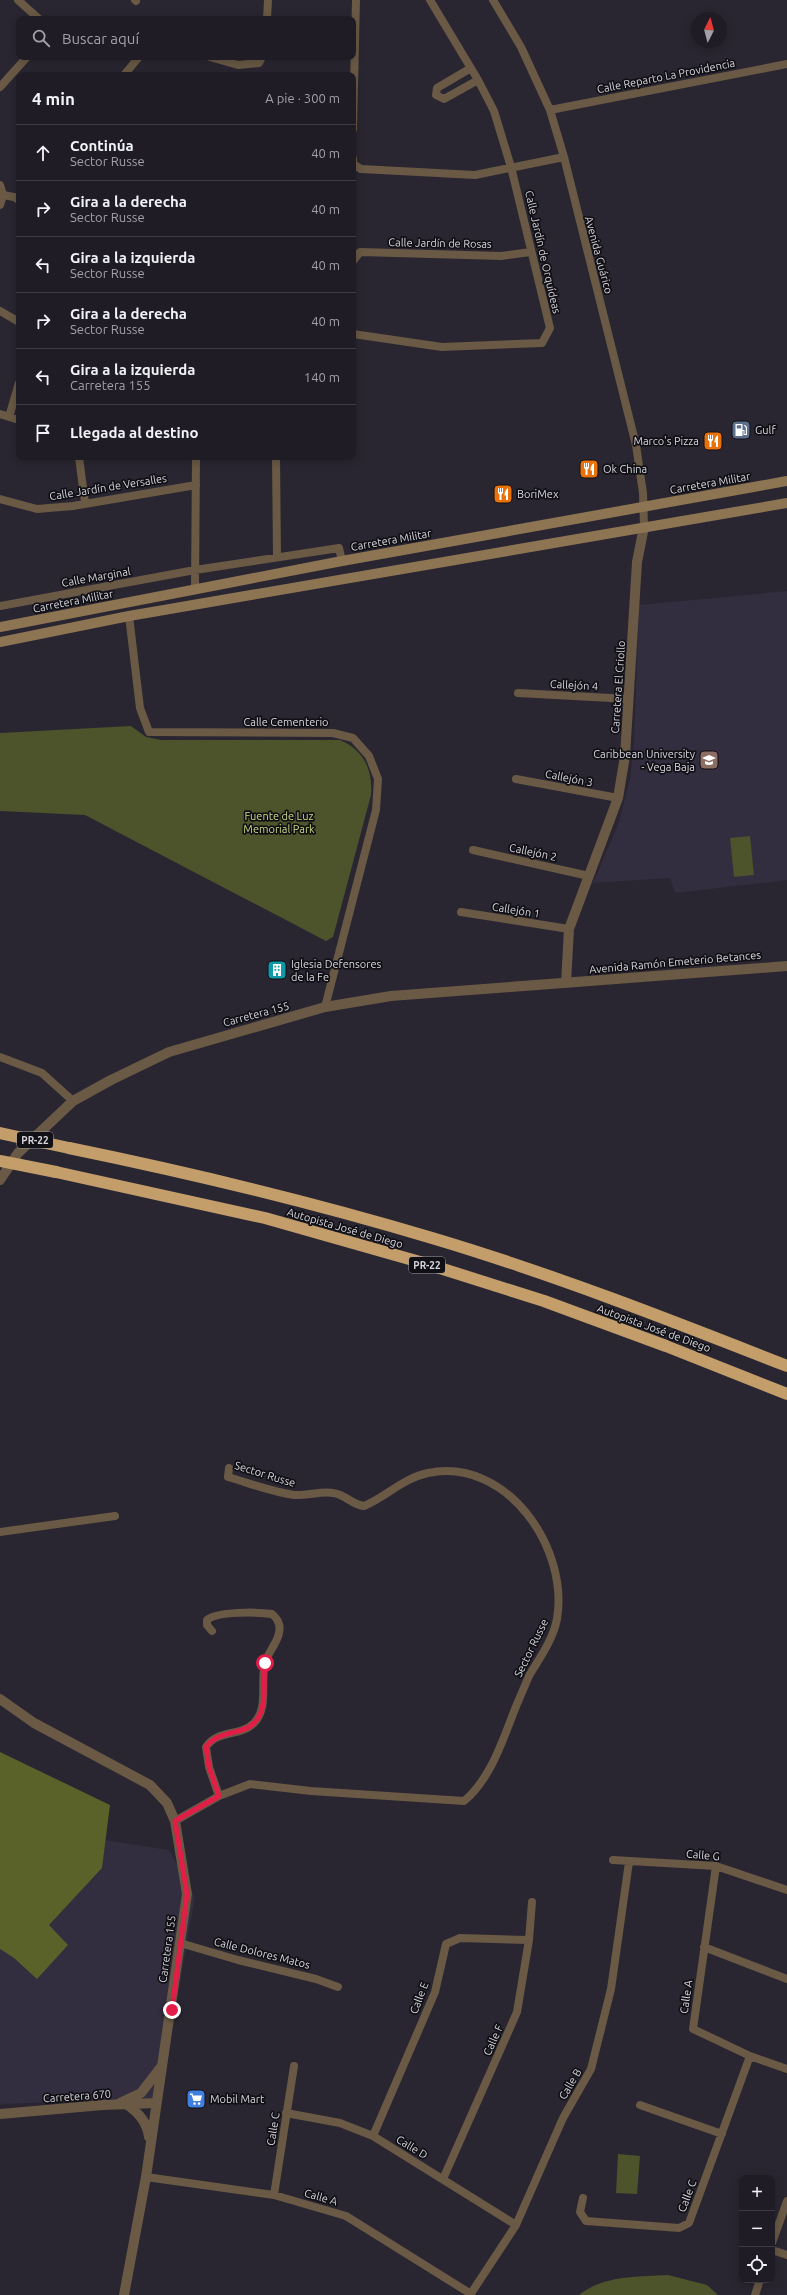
<!DOCTYPE html>
<html lang="es">
<head>
<meta charset="utf-8">
<style>
	body { margin:0; font-family:Ubuntu,sans-serif; background:#2c2932; color:#f1f3f6 }
	.controls { position:absolute; right:12px; bottom:12px; display:grid; overflow:hidden; border-radius:8px; box-shadow:0 2px 10px #0003 }
	.controls button { width:36px; height:36px; display:grid; place-items:center; padding:0; border:0; border-bottom:1px solid #3c3a42; background:#1f1c25; color:#f1f3f6; font:20px sans-serif }
	.compass { position:absolute; left:691px; top:12px; width:36px; height:36px; border-radius:50%; background:#1f1c25; box-shadow:0 2px 10px #0003; rotate:6deg }
	.stop { position:absolute; width:12px; height:12px; margin:-9px; border:3px solid #e11d48; border-radius:50%; background:#fff }
	.stop.end { background:#e11d48; border-color:#fff; box-shadow:0 1px 4px #0008 }
	.list { margin:0; padding:0; list-style:none }
	h2 { display:flex; justify-content:space-between; align-items:center; height:52px; margin:0; padding:0 16px; font-size:17px }
	h2 small { font-size:13px; font-weight:400; color:#a1a1a7 }
	.list li { display:grid; grid-template-columns:26px 1fr auto; gap:12px; align-items:center; box-sizing:border-box; height:56px; padding:0 16px; border-top:1px solid #3c3a42 }
	.list b { display:block; font-size:15px; white-space:nowrap }
	.list p { margin:0; font-size:13px; white-space:nowrap; color:#a1a1a7 }
	.list em { font-size:13px; font-style:normal; color:#a1a1a7 }
	.icon { flex:none; width:22px; height:22px; fill:none; stroke:currentColor; stroke-width:2; stroke-linecap:round; stroke-linejoin:round }
	.map { position:relative; flex:none; width:787px; height:2295px; overflow:hidden }
	.search { position:absolute; background:#1f1c25; box-shadow:0 2px 10px #0003; left:16px; top:16px; width:340px; height:44px; display:flex; align-items:center; gap:10px; box-sizing:border-box; padding:0 14px; border-radius:8px; color:#a1a1a7; font-size:15px }
	.panel { position:absolute; background:#1f1c25; box-shadow:0 2px 10px #0003; left:16px; top:72px; width:340px; height:388px; border-radius:8px }
	.map>svg:first-child { display:block }
	.built { fill:#322d3f }
	.green { fill:#4d532b }
	.forest { fill:#5a6229 }
	.lines { fill:none; stroke-linecap:round; stroke-linejoin:round }
	.minor { stroke:#695945; stroke-width:8 }
	.tertiary { stroke:#695945; stroke-width:10 }
	.secondary { stroke:#8d7554; stroke-width:10 }
	.motorway { stroke:#c39d6a; stroke-width:12 }
	.motorway-bridge { stroke:#c39d6a; stroke-width:12 }
	.route { stroke:#e11d48; stroke-width:5 }
	.labels { text-anchor:middle; stroke-width:3.5; stroke-linejoin:round; paint-order:stroke }
	.shield { fill:#111015; stroke:#9c9ba2; stroke-width:1 }
	.shield-label { font-size:10px; font-weight:bold; fill:#d8d7df }
	.street-label { font-size:11px; fill:#d8d7df; stroke:#111015 }
	.poi-label { font-size:11px; fill:#d8d7df; stroke:#111015; text-anchor:start }
	.park-label { font-size:11px; fill:#ccda84; stroke:#111015 }
</style>
</head>
<body>
<div class="map">
<svg width="787" height="2295" viewBox="0 0 787 2295">
	<rect width="100%" height="100%" fill="#292631"/>
	<path class="built" d="M787 591V880L675 893 670 878 593 883 619 822 630 779 634 740 639 605Z
		M105 1840 169 1850 195 1897 160 2098 0 2104V1949L14 1958 37 1978 68 1945 48 1925 102 1868Z"/>
	<path class="green" d="M131 726 146 737 161 740H340C364 750 373 770 371 795L333 937 326 941 85 815 0 811V733Z
		M750 836 754 875 734 877 730 838Z
		M618 2154 640 2156 637 2194 616 2193Z
		M668 2275 707 2285 718 2295H579C604 2275 637 2277 668 2275Z"/>
	<path class="forest" d="M0 1752 110 1805 102 1868 49 1925 68 1945 37 1979 14 1958 0 1949Z"/>
	<g class="lines">
		<path class="minor" d="M18 0 39 19
			M135 0 136 1
			M493 0 521 47 550 110 564 157 636 445 643 493 644 527
			M267 19 268 0
			M210 57 238 65 259 63 262 57
			M471 68 437 88 436 95 444 99 478 80
			M124 75 139 57
			M0 87 27 57
			M550 110 787 64
			M353 129 356 0
			M353 159V164L361 169 475 175 564 157
			M0 185 3 195 0 205
			M3 195 14 197 19 200
			M353 261 360 252 501 256 531 252
			M0 311 19 322
			M353 334 442 347 542 343 550 328 511 167 494 111 478 80 430 0
			M0 414 19 420
			M9 417 19 383
			M79 457 85 503
			M276 457 277 556
			M0 499 37 509 73 506 196 485
			M195 589 196 457
			M0 606 195 570 339 548 342 561
			M129 616 140 708 149 732 333 733 353 738 369 756 378 779 376 810 325 1007
			M518 693 629 699
			M516 779 618 798
			M473 850 589 876
			M461 912 569 929
			M0 1057 42 1073 73 1101
			M0 1532 115 1516
			M212 1631 207 1625V1620C217 1611 258 1612 272 1614 278 1619 281 1625 279 1633 277 1644 267 1653 265 1664 260 1682 269 1708 254 1723 240 1737 218 1729 206 1747L209 1767 219 1796
			M175 1821 219 1796 250 1784 311 1791 464 1801C492 1778 504 1736 517 1704 521 1695 525 1685 529 1676 539 1659 553 1640 557 1619 569 1548 507 1457 428 1473 403 1478 386 1497 364 1506 352 1505 345 1494 333 1493 321 1491 307 1496 294 1495 272 1492 249 1483 228 1477L229 1468
			M613 1860 716 1866 787 1890
			M716 1866 693 2029 750 2056 787 2069
			M180 1943 238 1960 316 1979 338 1987
			M704 1947 787 1979
			M640 2105 722 2134
			M286 2113 340 2123 373 2136 516 2225
			M373 2136 435 1992 446 1944 460 1938 529 1940
			M146 2177 274 2195 346 2216 471 2294
			M443 2179 517 2012 529 1940 532 1902
			M274 2195 294 2066
			M583 2198 580 2212 586 2221 679 2228 689 2223 750 2056
			M772 2243 787 2201
			M772 2250 787 2255
			M470 2295 516 2225 563 2118 591 2069 611 1989 629 1862
			M755 2295 760 2280"/>
		<path class="tertiary" d="M566 983 569 929 618 798 625 756 637 562 644 527
			M0 1180 18 1153 73 1101 111 1080 169 1052 325 1007 391 996 787 966
			M0 1699 34 1723 150 1785 167 1803 175 1821 187 1894 146 2177 124 2295
			M120 2103 141 2093 161 2067
			M126 2104C139 2113 147 2122 149 2137
			M0 2114 103 2105 156 2103"/>
		<path class="secondary" d="M0 627 342 561 787 481
			M0 642 129 616 787 503"/>
		<path class="motorway" d="M69 1148C191 1173 312 1202 432 1238 553 1274 670 1320 787 1366
			M56 1172 265 1218 427 1264 544 1301 666 1346 787 1394"/>
		<path class="motorway-bridge" d="M0 1133 69 1148
			M0 1161 56 1172"/>
	</g>
	<g class="lines">
		<path class="route" d="M172 2010 187 1894 175 1821 219 1796 209 1767 206 1747C219 1728 247 1737 258 1718 267 1705 263 1679 265 1663"/>
	</g>
	<defs>
		<g id="fuel-square" transform="scale(1)"><rect x="-9" y="-9" width="18" height="18" rx="4" fill="#5c6f8a" stroke="#111015"/><path d="M-5.5-6h7V0h2V4h1.3V-2.5L3-4.5l.8-.8L6-3V5H2.5V1h-1V6h-7ZM-4.2-4.7v3.2H.2V-4.7Z" fill="#fff"/></g>
		<g id="restaurant-square" transform="scale(1)"><rect x="-9" y="-9" width="18" height="18" rx="4" fill="#e8710a" stroke="#111015"/><path d="M-5-6h1v4h1v-4h1v4h1v-4h1v5L-1.5 .5V6h-2V.5L-5-1ZM5-6V6H3V1.5H1.5Q1.5-4 5-6Z" fill="#fff"/></g>
		<g id="university-square" transform="scale(1)"><rect x="-9" y="-9" width="18" height="18" rx="4" fill="#8d6e63" stroke="#111015"/><path d="M0-5L7-2L0 1L-7-2ZM-4 1L0 2.5L4 1V4Q0 6-4 4Z" fill="#fff"/></g>
		<g id="building-square" transform="scale(1)"><rect x="-9" y="-9" width="18" height="18" rx="4" fill="#0f9aa8" stroke="#111015"/><path d="M-4-6H4V6H1V3H-1V6H-4ZM-2.5-4.3h1.7v1.8h-1.7ZM.8-4.3h1.7v1.8H.8ZM-2.5-1h1.7V.8h-1.7ZM.8-1h1.7V.8H.8Z" fill="#fff"/></g>
		<g id="supermarket-square" transform="scale(1)"><rect x="-9" y="-9" width="18" height="18" rx="4" fill="#3f7fe0" stroke="#111015"/><path d="M-6-5.5h2.5l.6 2H6L4.5 2H-2.5L-4.4-4H-6ZM-1.5 3.2a1.3 1.3 0 1 0 .1 0ZM3 3.2a1.3 1.3 0 1 0 .1 0Z" fill="#fff"/></g>
	</defs>
	<g fill-rule="evenodd">
		<use href="#fuel-square" x="741" y="430"/>
		<use href="#restaurant-square" x="713" y="441"/>
		<use href="#restaurant-square" x="589" y="469"/>
		<use href="#restaurant-square" x="503" y="494"/>
		<use href="#university-square" x="709" y="760"/>
		<use href="#building-square" x="277" y="970"/>
		<use href="#supermarket-square" x="196" y="2099"/>
	</g>
	<g class="labels">
		<g class="shield">
			<rect x="17" y="1132" width="36" height="16" rx="3"/>
			<rect x="409" y="1257" width="36" height="16" rx="3"/>
		</g>
		<g class="shield-label">
			<text x="35" y="1144">PR-22</text>
			<text x="427" y="1269">PR-22</text>
		</g>
		<g class="street-label">
			<text transform="translate(666 76) rotate(-11)" y="4">Calle Reparto La Providencia</text>
			<text transform="translate(440 243) rotate(1)" y="4">Calle Jardín de Rosas</text>
			<text transform="translate(543 252) rotate(77)" y="4">Calle Jardín de Orquídeas</text>
			<text transform="translate(599 255) rotate(75)" y="4">Avenida Guárico</text>
			<text transform="translate(710 483) rotate(-10)" y="4">Carretera Militar</text>
			<text transform="translate(108 487) rotate(-9)" y="4">Calle Jardín de Versalles</text>
			<text transform="translate(391 540) rotate(-10)" y="4">Carretera Militar</text>
			<text transform="translate(96 577) rotate(-10)" y="4">Calle Marginal</text>
			<text transform="translate(73 601) rotate(-11)" y="4">Carretera Militar</text>
			<text transform="translate(574 685) rotate(3)" y="4">Callejón 4</text>
			<text transform="translate(618 687) rotate(-86)" y="4">Carretera El Criollo</text>
			<text x="286" y="726">Calle Cementerio</text>
			<text transform="translate(569 778) rotate(11)" y="4">Callejón 3</text>
			<text transform="translate(533 852) rotate(12)" y="4">Callejón 2</text>
			<text transform="translate(516 910) rotate(9)" y="4">Callejón 1</text>
			<text transform="translate(675 962) rotate(-5)" y="4">Avenida Ramón Emeterio Betances</text>
			<text transform="translate(256 1014) rotate(-15)" y="4">Carretera 155</text>
			<text transform="translate(345 1228) rotate(16)" y="4">Autopista José de Diego</text>
			<text transform="translate(654 1328) rotate(20)" y="4">Autopista José de Diego</text>
			<text transform="translate(265 1474) rotate(17)" y="4">Sector Russe</text>
			<text transform="translate(531 1648) rotate(-64)" y="4">Sector Russe</text>
			<text transform="translate(703 1855) rotate(5)" y="4">Calle G</text>
			<text transform="translate(167 1949) rotate(-82)" y="4">Carretera 155</text>
			<text transform="translate(262 1953) rotate(14)" y="4">Calle Dolores Matos</text>
			<text transform="translate(686 1997) rotate(-82)" y="4">Calle A</text>
			<text transform="translate(419 1998) rotate(-69)" y="4">Calle E</text>
			<text transform="translate(493 2040) rotate(-66)" y="4">Calle F</text>
			<text transform="translate(570 2084) rotate(-60)" y="4">Calle B</text>
			<text transform="translate(77 2096) rotate(-4)" y="4">Carretera 670</text>
			<text transform="translate(273 2129) rotate(-81)" y="4">Calle C</text>
			<text transform="translate(412 2147) rotate(31)" y="4">Calle D</text>
			<text transform="translate(687 2196) rotate(-69)" y="4">Calle C</text>
			<text transform="translate(321 2197) rotate(16)" y="4">Calle A</text>
		</g>
		<g class="poi-label">
			<text x="755" y="434">Gulf</text>
			<text x="699" y="445" text-anchor="end">Marco's Pizza</text>
			<text x="603" y="473">Ok China</text>
			<text x="517" y="498">BoriMex</text>
			<text x="695" y="758" text-anchor="end">Caribbean University<tspan x="695" dy="13">- Vega Baja</tspan></text>
			<text x="291" y="968">Iglesia Defensores<tspan x="291" dy="13">de la Fe</tspan></text>
			<text x="210" y="2103">Mobil Mart</text>
		</g>
		<g class="park-label">
			<text x="279" y="820">Fuente de Luz<tspan x="279" dy="13">Memorial Park</tspan></text>
		</g>
	</g>
</svg>
<div class="controls">
<button>+</button>
<button>−</button>
<button><svg class="icon" aria-label="locate" viewBox="0 0 24 24"><circle cx="12" cy="12" r="6"/><path d="M12 2v4M12 18v4M2 12h4M18 12h4"/></svg></button>
</div>
<svg class="compass" viewBox="-18 -18 36 36"><path d="M0-13l5 13h-10z" fill="#e53935"/><path d="M0 13l5-13h-10z" fill="#a1a1a7"/></svg>
<div class="stop" style="left:265px;top:1663px"></div>
<div class="stop end" style="left:172px;top:2010px"></div>
<div class="search"><svg class="icon" aria-label="search" viewBox="0 0 24 24"><circle cx="10" cy="10" r="6"/><path d="M15 15l6 6"/></svg>Buscar aquí</div>
<section class="panel">
<h2>4 min<small>A pie · 300 m</small></h2>
<ul class="list">
<li><svg class="icon" aria-label="ahead" viewBox="0 0 24 24"><path d="M12 20V5M6 11l6-6 6 6"/></svg><div><b>Continúa</b><p>Sector Russe</p></div><em>40 m</em></li>
<li><svg class="icon" aria-label="right" viewBox="0 0 24 24"><path d="M7 20v-9h11M14 6l5 5-5 5"/></svg><div><b>Gira a la derecha</b><p>Sector Russe</p></div><em>40 m</em></li>
<li><svg class="icon" aria-label="left" viewBox="0 0 24 24"><path d="M17 20v-9H6M10 6l-5 5 5 5"/></svg><div><b>Gira a la izquierda</b><p>Sector Russe</p></div><em>40 m</em></li>
<li><svg class="icon" aria-label="right" viewBox="0 0 24 24"><path d="M7 20v-9h11M14 6l5 5-5 5"/></svg><div><b>Gira a la derecha</b><p>Sector Russe</p></div><em>40 m</em></li>
<li><svg class="icon" aria-label="left" viewBox="0 0 24 24"><path d="M17 20v-9H6M10 6l-5 5 5 5"/></svg><div><b>Gira a la izquierda</b><p>Carretera 155</p></div><em>140 m</em></li>
<li><svg class="icon" aria-label="arrive" viewBox="0 0 24 24"><path d="M6 21V4h12l-3 4 3 4H6"/></svg><div><b>Llegada al destino</b></div></li>
</ul>
</section>
</div>
</body>
</html>
